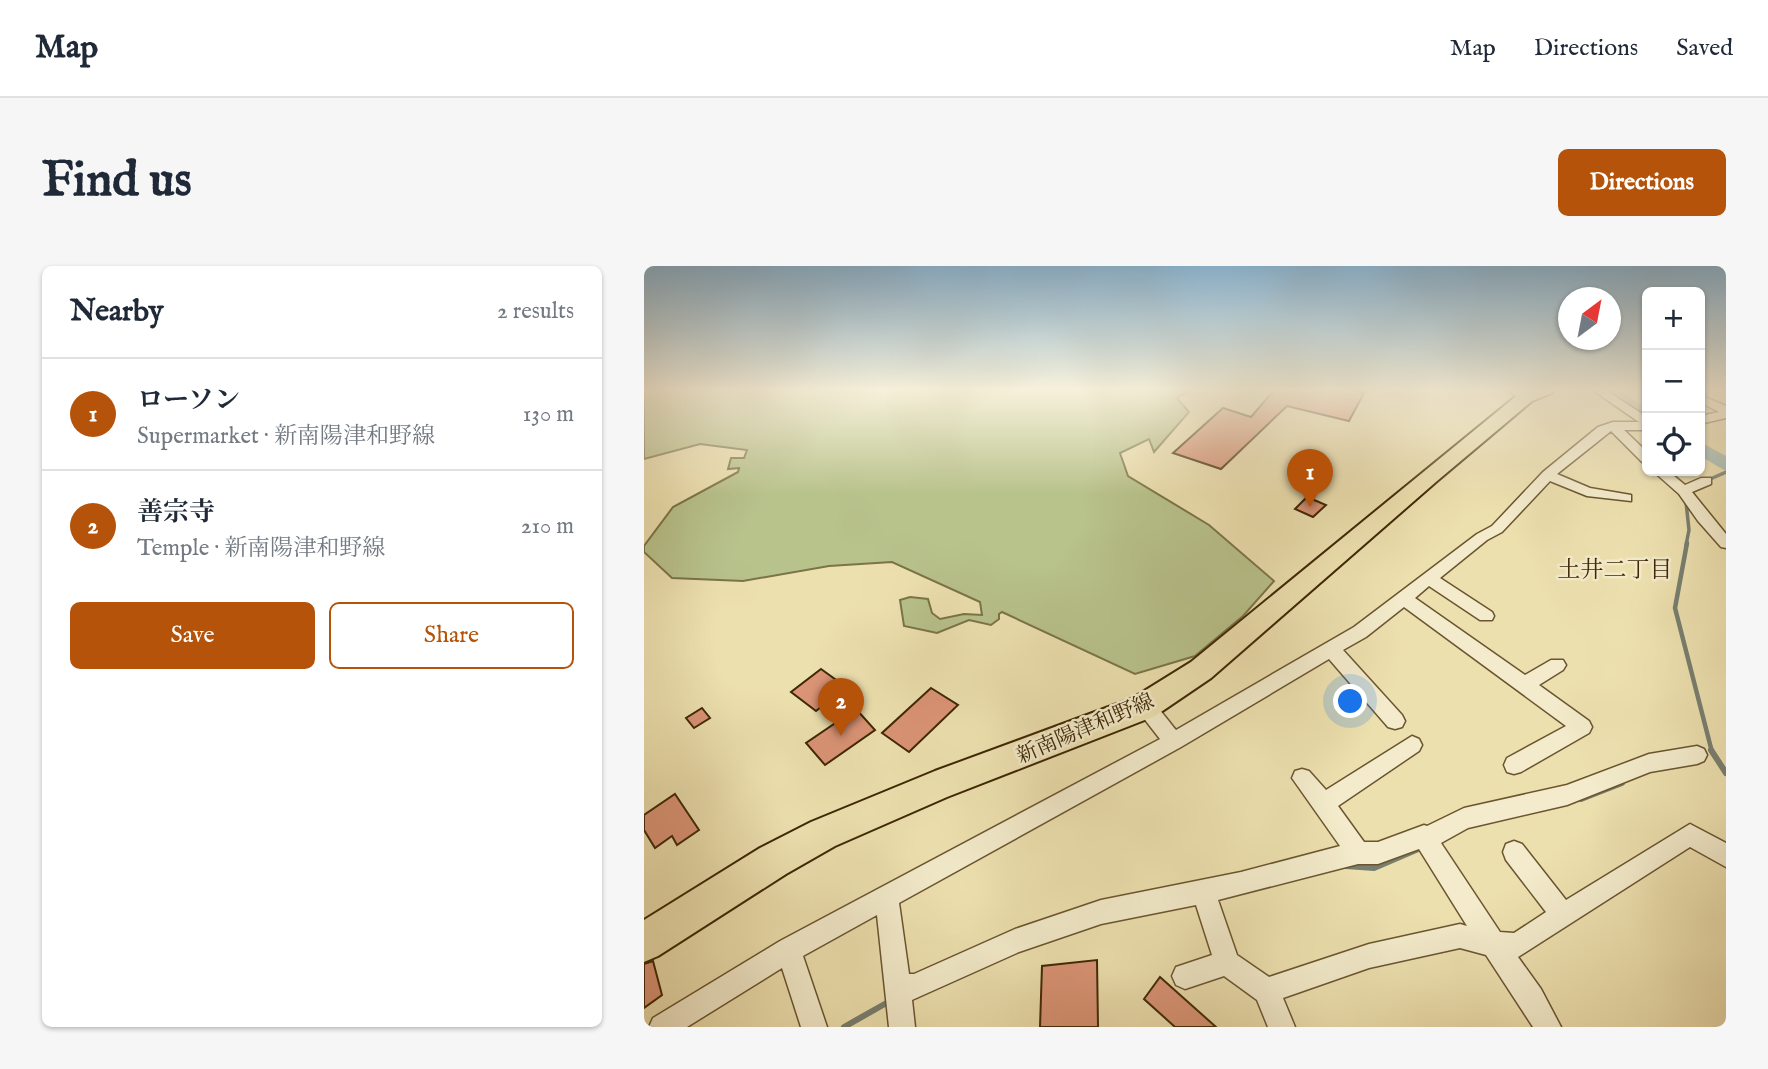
<!DOCTYPE html>
<html lang="en">
<head>
<meta charset="utf-8">
<style>
	body { margin:0; font-family:"IM FELL English","Noto Serif JP",serif; background:#f6f6f7; color:#1f2937 }
	.controls { position:absolute; right:21px; top:21px; display:grid; overflow:hidden; border-radius:10px; box-shadow:0 2px 5px #0004 }
	.controls button { width:63px; height:63px; display:grid; place-items:center; padding:0; border:0; border-bottom:2px solid #e0e1e3; background:#fff; color:#1f2937; font:35px sans-serif }
	.compass { position:absolute; left:914px; top:21px; width:63px; height:63px; border-radius:50%; background:#fff; box-shadow:0 2px 5px #0004; rotate:32deg }
	.you { position:absolute; left:707px; top:436px; width:24px; height:24px; margin:-18px; border:5px solid #fff; border-radius:50%; background:#1a73e8; box-shadow:0 0 0 10px #1a73e833 }
	.badge { display:grid; place-items:center; width:46px; height:46px; border-radius:50%; background:#b45309; color:#fff; font-size:23px; font-weight:700 }
	.pin { position:absolute; translate:-50% -58px; filter:drop-shadow(0 2px 4px #0008) }
	.pin::after { content:''; position:absolute; top:37px; width:24px; height:21px; background:inherit; clip-path:polygon(0 0,100% 0,50% 100%) }
	.list { margin:0; padding:0; list-style:none }
	h2 { display:flex; justify-content:space-between; align-items:center; height:91px; margin:0; padding:0 28px; font-size:30px }
	h2 small { font-size:23px; font-weight:400; color:#747a83 }
	.list li { display:grid; grid-template-columns:46px 1fr auto; gap:21px; align-items:center; box-sizing:border-box; height:112px; padding:0 28px; border-top:2px solid #e0e1e3 }
	.list b { display:block; font-size:26px; white-space:nowrap }
	.list p { margin:0; font-size:23px; white-space:nowrap; color:#747a83 }
	.list em { font-size:23px; font-style:normal; color:#747a83 }
	.actions { display:flex; gap:14px; padding:21px 28px }
	.actions a { flex:1; padding:16px 0; border:2px solid #b45309; border-radius:10px; text-align:center; font-size:24px; color:#b45309 }
	.actions .main { background:#b45309; color:#fff }
	.icon { flex:none; width:38px; height:38px; fill:none; stroke:currentColor; stroke-width:2; stroke-linecap:round; stroke-linejoin:round }
	.map { position:relative; flex:none; width:1082px; height:761px; overflow:hidden; border-radius:10px }
	header { display:flex; align-items:center; gap:42px; box-sizing:border-box; height:98px; padding:0 35px; background:#fff; border-bottom:2px solid #e0e1e3 }
	header strong { font-size:33px }
	nav { display:flex; gap:38px; margin-inline-start:auto; font-size:24px }
	.intro { display:flex; align-items:center; justify-content:space-between; box-sizing:border-box; height:168px; padding:0 42px }
	h1 { margin:0; font-size:49px }
	.button { padding:18px 32px; border-radius:10px; background:#b45309; color:#fff; font-size:24px; font-weight:700 }
	main { display:flex; gap:42px; padding:0 42px }
	aside { flex:1; background:#fff; border-radius:10px; box-shadow:0 2px 5px #0004 }
	.map>svg:first-child { display:block }
	.green { fill:#b8c28b; stroke:#7b7448; stroke-width:2 }
	.lines { fill:none; stroke-linecap:round; stroke-linejoin:round }
	.stream-far2 { stroke:#787f70; stroke-width:3.5 }
	.stream-far1 { stroke:#787f70; stroke-width:4.5 }
	.stream { stroke:#787f70; stroke-width:6 }
	.river { fill:#9fbab7; fill-rule:evenodd }
	.building { fill:#db9476; stroke:#3e2705; stroke-width:2 }
	.minor-casing { stroke:#6a5530; stroke-width:3 }
	.tertiary-casing { stroke:#6a5530; stroke-width:3 }
	.primary-casing { stroke:#3e2705; stroke-width:4 }
	.minor { fill:#f3ebcb; fill-rule:evenodd }
	.tertiary { fill:#f3ebcb; fill-rule:evenodd }
	.primary { fill:#ede0af; fill-rule:evenodd }
	.labels { text-anchor:middle; stroke-width:5; stroke-linejoin:round; paint-order:stroke }
	.street-label { font-size:21px; fill:#3e2705; stroke:#f3ebcb }
	.neighbourhood-label { font-size:23px; fill:#3e2705; stroke:#f3ebcb }
</style>
</head>
<body>
<header>
<strong>Map</strong>
<nav><a>Map</a><a>Directions</a><a>Saved</a></nav>
</header>
<div class="intro"><h1>Find us</h1><a class="button">Directions</a></div>
<main>
<aside>
<h2>Nearby<small>2 results</small></h2>
<ul class="list">
<li><span class="badge">1</span><div><b>ローソン</b><p>Supermarket · 新南陽津和野線</p></div><em>130 m</em></li>
<li><span class="badge">2</span><div><b>善宗寺</b><p>Temple · 新南陽津和野線</p></div><em>210 m</em></li>
</ul>
<div class="actions"><a class="main">Save</a><a>Share</a></div>
</aside>
<div class="map">
<svg width="1082" height="761" viewBox="0 0 1082 761">
	<rect width="100%" height="100%" fill="#ede0af"/>
	<filter id="stains"><feTurbulence type="fractalNoise" baseFrequency=".00286" numOctaves="4"/><feColorMatrix values="0 0 0 0 .2 0 0 0 0 .09 0 0 0 0 .02 0 0 0 .5 -.17"/></filter>
	<radialGradient id="worn" r=".72"><stop offset=".6" stop-color="#630" stop-opacity="0"/><stop offset="1" stop-color="#630" stop-opacity=".3"/></radialGradient>
	<path class="green" d="M0 123H547L533 132 545 146 510 186 505 173 476 187 484 210 565 259 630 315 599 350 551 390 491 408 358 346 355 348V353L347 359 325 354 293 367 260 360 256 334 266 331 284 333 288 347 296 353 320 348 338 349 336 336 248 296 185 300 99 315 28 312 0 286V280L29 241 94 206 95 202 84 203 87 192H100L103 184 56 178 0 193Z"/>
	<g class="lines">
		<path class="stream-far2" d="M1064 214 1082 206
			M1042 236 1045 264 1042 279"/>
		<path class="stream-far1" d="M1043 277 1031 342 1068 486"/>
		<path class="stream" d="M1067 484 1082 507
			M937 533 978 517
			M702 600 730 602 779 581
			M200 761 246 735"/>
		<path class="river" d="M953 123H972L1003 142V154L997 153Z
			M1056 176 1082 190V205L1056 190Z"/>
	</g>
	<path class="building" d="M631 123H705L720 127 705 155 643 140 577 203 529 187 579 142 607 151Z
		M663 231 682 239 669 251 651 243Z
		M177 403 202 421 172 445 147 426Z
		M287 422 314 439 265 486 238 467Z
		M58 442 66 452 50 462 42 452Z
		M212 443 231 464 181 499 162 477Z
		M31 528 55 564 33 579 28 570 11 582 0 564V549Z
		M453 694 454 761H396L398 700Z
		M9 695 18 729 0 742V698Z
		M516 711 572 761H531L500 733Z"/>
	<g class="lines">
		<g class="minor-casing">
			<path id="minor" d="M947 123H960L1003 151V164H980L1003 186V197L998 196 967 165 913 208 946 222 987 229V235L943 230 906 215 858 266 843 274 796 312 848 346 850 350 848 354H836L785 320 771 332 881 409 907 394H919L922 399 919 404 895 419 945 455 948 461 945 467 877 506 870 508 863 506 860 499 863 492 922 460 760 341 722 371 699 384 758 449 761 455 758 461 751 463 744 461 685 393 537 481 255 637 265 708H270L371 663 457 634 597 606 696 580 648 512 651 505 658 503 665 505 682 524 768 470 775 473 778 479 775 485 694 540 720 576H734L780 559 783 560 820 542 923 519 1005 488 1053 480 1060 483 1063 489 1060 495 1053 498 1006 506 923 539 824 562 797 577 856 666 870 667 902 646 862 594 859 586 862 578 870 575 878 578 922 634 1046 558 1082 577V601L1046 581 874 691 897 723 917 761H889L842 689 816 682 725 702 639 732 651 761H624L613 734 580 710 541 723 532 719 528 710 532 701 568 689 552 639 457 658 375 686 268 734 271 761H245L233 649 159 690 183 761H157L138 702 43 761H5L9 752 136 675 516 473 491 441 493 435C510 430 522 453 532 464L710 361 833 268 848 260 899 206 954 161 969 156H995ZM775 583 823 660 816 658 725 678 625 711 593 689 574 634 714 598H734Z
				M1056 129 1082 140V152L1056 158V150L1075 146 1056 136Z
				M1009 205H1024L1041 219 1057 212H1067V218L1048 226 1082 268V282L1077 281 1054 255 1035 228Z"/>
		</g>
		<g class="tertiary-casing">
			<path id="tertiary" d="M863 123H879L889 131 887 134H877Z"/>
		</g>
		<g class="primary-casing">
			<path id="primary" d="M887 123H911L908 127 888 135 793 215 567 412 511 450 303 531 191 580 142 608 14 690 0 696V654L116 582 167 556 291 505 489 432 547 396 876 127Z"/>
		</g>
		<use href="#minor" class="minor"/>
		<use href="#tertiary" class="tertiary"/>
		<use href="#primary" class="primary"/>
	</g>
	<linearGradient id="sky" x2="0" y2="1"><stop stop-color="#8bb6d4"/><stop offset="0.54" stop-color="#f7f1db"/><stop offset="1" stop-color="#f7f1db" stop-opacity="0"/></linearGradient>
	<rect width="1082" height="229" fill="url(#sky)"/>
	<g class="labels">
		<g class="street-label">
			<text transform="translate(441 462) rotate(-23)" y="7">新南陽津和野線</text>
		</g>
		<g class="neighbourhood-label">
			<text x="971" y="311">土井二丁目</text>
		</g>
	</g>
	<rect width="100%" height="100%" filter="url(#stains)"/>
	<rect width="100%" height="100%" fill="url(#worn)"/>
</svg>
<div class="controls">
<button>+</button>
<button>−</button>
<button><svg class="icon" aria-label="locate" viewBox="0 0 24 24"><circle cx="12" cy="12" r="6"/><path d="M12 2v4M12 18v4M2 12h4M18 12h4"/></svg></button>
</div>
<svg class="compass" viewBox="-18 -18 36 36"><path d="M0-13l5 13h-10z" fill="#e53935"/><path d="M0 13l5-13h-10z" fill="#747a83"/></svg>
<div class="you"></div>
<div class="pin badge" style="left:666px;top:241px">1</div>
<div class="pin badge" style="left:197px;top:470px">2</div>
</div>
</main>
</body>
</html>
